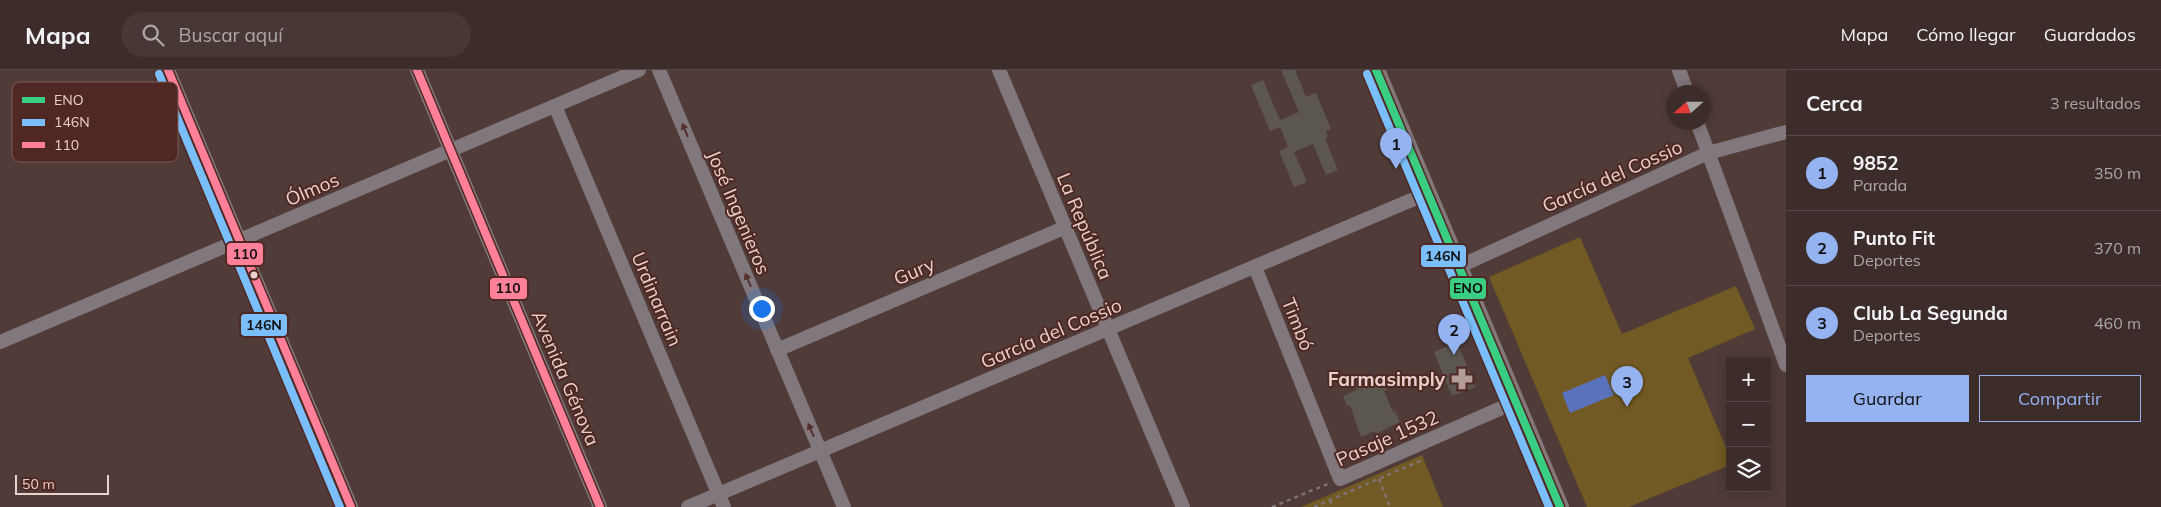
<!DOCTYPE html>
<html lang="es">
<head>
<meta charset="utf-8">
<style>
	body { margin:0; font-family:Mulish,sans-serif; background:#473836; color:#f1f3f6 }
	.controls { position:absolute; right:15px; bottom:15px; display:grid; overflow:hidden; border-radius:0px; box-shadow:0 2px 12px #0003 }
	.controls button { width:45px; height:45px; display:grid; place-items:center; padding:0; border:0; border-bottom:1px solid #554847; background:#3c2c2a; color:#f1f3f6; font:25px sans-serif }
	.compass { position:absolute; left:1666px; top:15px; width:45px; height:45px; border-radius:50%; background:#3c2c2a; box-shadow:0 2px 12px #0003; rotate:249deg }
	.scale { position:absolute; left:15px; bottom:12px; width:94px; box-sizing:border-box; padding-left:5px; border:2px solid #ead0cc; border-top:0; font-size:14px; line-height:18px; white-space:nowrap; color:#ead0cc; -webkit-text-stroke:4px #4f2824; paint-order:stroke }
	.you { position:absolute; left:761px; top:238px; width:18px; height:18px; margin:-12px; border:4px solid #fff; border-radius:50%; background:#1a73e8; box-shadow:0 0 0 8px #1a73e833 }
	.badge { display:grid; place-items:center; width:32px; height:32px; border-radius:50%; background:#95b2f1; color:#111; font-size:16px; font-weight:700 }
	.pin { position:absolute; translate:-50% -41px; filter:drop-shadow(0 1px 2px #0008) }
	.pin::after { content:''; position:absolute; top:26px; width:18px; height:15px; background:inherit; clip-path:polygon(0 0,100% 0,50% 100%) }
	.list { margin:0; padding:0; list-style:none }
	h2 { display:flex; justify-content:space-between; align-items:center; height:65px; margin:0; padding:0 20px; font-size:21px }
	h2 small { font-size:16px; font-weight:400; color:#aca7a8 }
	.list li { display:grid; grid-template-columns:32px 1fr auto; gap:15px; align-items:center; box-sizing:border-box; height:75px; padding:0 20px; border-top:1px solid #554847 }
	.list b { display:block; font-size:19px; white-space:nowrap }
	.list p { margin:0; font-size:16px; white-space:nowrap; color:#aca7a8 }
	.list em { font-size:16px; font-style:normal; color:#aca7a8 }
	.actions { display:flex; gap:10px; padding:15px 20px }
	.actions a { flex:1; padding:11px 0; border:1px solid #95b2f1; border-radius:0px; text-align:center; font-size:18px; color:#95b2f1 }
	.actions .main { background:#95b2f1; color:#111 }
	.icon { flex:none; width:28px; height:28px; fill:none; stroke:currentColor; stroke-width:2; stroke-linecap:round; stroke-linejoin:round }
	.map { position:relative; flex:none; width:1786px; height:437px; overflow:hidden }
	header { display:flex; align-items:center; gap:30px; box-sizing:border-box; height:70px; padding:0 25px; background:#3c2c2a; border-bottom:1px solid #554847 }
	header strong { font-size:24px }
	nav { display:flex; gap:28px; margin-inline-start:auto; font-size:18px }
	.search { width:350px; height:45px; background:#473836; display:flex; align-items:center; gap:12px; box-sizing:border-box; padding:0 18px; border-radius:28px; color:#aca7a8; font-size:19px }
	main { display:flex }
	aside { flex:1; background:#3c2c2a }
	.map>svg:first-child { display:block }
	.green { fill:#715a23 }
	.water { fill:#5a72bb }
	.building { fill:#5c5650 }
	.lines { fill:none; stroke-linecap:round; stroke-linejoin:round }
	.path { stroke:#7d7274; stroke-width:2.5; stroke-dasharray:4 4; stroke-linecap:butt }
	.minor { stroke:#80787c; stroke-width:14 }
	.major { stroke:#83777a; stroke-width:18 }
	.bus-1-casing { stroke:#4f2824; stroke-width:11 }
	.bus-2-casing { stroke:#4f2824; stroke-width:11 }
	.bus-3-casing { stroke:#4f2824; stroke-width:11 }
	.bus-1 { stroke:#3ace82; stroke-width:8 }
	.bus-2 { stroke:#7abffc; stroke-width:8 }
	.bus-3 { stroke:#ff8098; stroke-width:8 }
	.oneway { fill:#54302d }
	.bus-dot { fill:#ead0cc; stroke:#4f2824; stroke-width:2 }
	.labels { text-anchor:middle; stroke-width:4; stroke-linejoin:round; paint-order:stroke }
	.street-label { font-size:19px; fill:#ead0cc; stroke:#4f2824 }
	.poi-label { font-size:19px; font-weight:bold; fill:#ead0cc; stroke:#4f2824; text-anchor:end }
	.key { fill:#4f2824; stroke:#7e5a56; stroke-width:1 }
	.key-label { font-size:14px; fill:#ead0cc }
	.line-badge { stroke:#4f2824; stroke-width:2 }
	.pale-badge-label { font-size:14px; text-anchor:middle; font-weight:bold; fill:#111 }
</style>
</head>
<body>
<header>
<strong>Mapa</strong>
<div class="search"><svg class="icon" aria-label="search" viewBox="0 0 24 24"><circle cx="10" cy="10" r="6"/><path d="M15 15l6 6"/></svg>Buscar aquí</div>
<nav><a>Mapa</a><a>Cómo llegar</a><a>Guardados</a></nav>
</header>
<main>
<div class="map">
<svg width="1786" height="437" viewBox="0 0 1786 437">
	<rect width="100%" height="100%" fill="#503b38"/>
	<path class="green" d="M1580 167 1622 264 1736 216 1755 259 1688 288 1730 387V395L1629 437H1587L1489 207Z
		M1422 385 1443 437H1301Z"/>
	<path class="water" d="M1605 305 1614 325 1570 343 1562 323Z"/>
	<path class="building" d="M1281 0H1295L1306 27 1316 23 1331 59 1326 61 1328 67 1325 69 1338 100 1326 105 1313 74 1294 82 1307 112 1294 117 1279 81 1288 77 1280 57 1270 61 1251 15 1263 10 1280 50 1299 42Z
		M1457 272 1476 317 1452 326 1434 282Z
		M1376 308 1377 311 1382 309 1387 320 1384 321 1393 342 1395 341 1400 352 1376 364 1375 361 1361 367 1350 335 1347 336 1343 326 1357 320 1356 317Z"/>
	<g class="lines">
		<path class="path" d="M1379 409 1390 437
			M1330 430 1332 437
			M1272 437 1330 413
			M1314 437 1420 391 1419 387"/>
		<path class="minor" d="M168 0 351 437
			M417 0 600 437
			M659 0 844 437
			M999 0 1183 437
			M1679 0 1687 22
			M555 36 724 437
			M1697 52 1786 295
			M1255 197 1340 409 1515 332
			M1458 197 1708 83 1786 62
			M0 272 639 0
			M777 280 1066 157
			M688 437 1428 123"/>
		<path class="major" d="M1376 0 1560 437"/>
		<g class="bus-1-casing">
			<path id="bus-1" d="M1376 0 1560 437"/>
		</g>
		<g class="bus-2-casing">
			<path id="bus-2" d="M159 4 340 437
				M1367 4 1549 437"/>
		</g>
		<g class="bus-3-casing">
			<path id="bus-3" d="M168 0 351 437
				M417 0 600 437"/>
		</g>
		<use href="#bus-1" class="bus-1"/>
		<use href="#bus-2" class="bus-2"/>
		<use href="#bus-3" class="bus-3"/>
	</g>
	<defs><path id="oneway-solid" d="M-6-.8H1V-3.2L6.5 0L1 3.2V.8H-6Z" transform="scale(1.25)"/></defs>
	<g class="oneway">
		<use href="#oneway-solid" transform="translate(685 60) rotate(-113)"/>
		<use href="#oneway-solid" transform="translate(748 210) rotate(-113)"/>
		<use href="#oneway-solid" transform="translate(811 360) rotate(-113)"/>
	</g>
	<defs>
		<g id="pharmacy-bare" transform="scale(1.725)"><path d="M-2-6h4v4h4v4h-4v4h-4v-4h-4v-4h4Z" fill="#b49c98" stroke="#4f2824" stroke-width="2.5" paint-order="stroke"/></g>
	</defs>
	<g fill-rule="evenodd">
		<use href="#pharmacy-bare" x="1462" y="309"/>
	</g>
	<circle class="bus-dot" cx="254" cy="205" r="4.5"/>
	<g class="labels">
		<g class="street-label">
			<text transform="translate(1612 106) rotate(-24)" y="7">García del Cossio</text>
			<text transform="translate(312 119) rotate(-23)" y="7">Ólmos</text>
			<text transform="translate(739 142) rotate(67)" y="7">José Ingenieros</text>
			<text transform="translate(1085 156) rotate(67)" y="7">La República</text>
			<text transform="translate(914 201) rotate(-23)" y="7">Gury</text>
			<text transform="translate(657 229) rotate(67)" y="7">Urdinarrain</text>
			<text transform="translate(1298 254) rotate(68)" y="7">Timbó</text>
			<text transform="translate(1051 263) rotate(-23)" y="7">García del Cossio</text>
			<text transform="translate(566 308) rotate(67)" y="7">Avenida Génova</text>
			<text transform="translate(1387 368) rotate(-24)" y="7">Pasaje 1532</text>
		</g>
		<g class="poi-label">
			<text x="1445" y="316">Farmasimply</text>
		</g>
	</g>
	<rect x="12" y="12" width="166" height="80" rx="8" class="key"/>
	<rect x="22" y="27" width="23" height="6" fill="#3ace82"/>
	<rect x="22" y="49" width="23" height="7" fill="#7abffc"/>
	<rect x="22" y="72" width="23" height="6" fill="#ff8098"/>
	<g class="key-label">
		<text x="54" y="35">ENO</text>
		<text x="54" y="57">146N</text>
		<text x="54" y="80">110</text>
	</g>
	<g class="line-badge">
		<rect x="226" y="172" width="38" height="24" rx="5" fill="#ff8098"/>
		<rect x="1420" y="174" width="47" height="24" rx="5" fill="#7abffc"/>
		<rect x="489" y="207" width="39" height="23" rx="5" fill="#ff8098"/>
		<rect x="1449" y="207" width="38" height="23" rx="5" fill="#3ace82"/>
		<rect x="240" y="243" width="48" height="24" rx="5" fill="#7abffc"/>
	</g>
	<g class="pale-badge-label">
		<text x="245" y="189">110</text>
		<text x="1443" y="191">146N</text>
		<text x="508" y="223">110</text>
		<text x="1468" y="223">ENO</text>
		<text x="264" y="260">146N</text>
	</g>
</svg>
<div class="controls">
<button>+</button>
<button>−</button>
<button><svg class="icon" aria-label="layers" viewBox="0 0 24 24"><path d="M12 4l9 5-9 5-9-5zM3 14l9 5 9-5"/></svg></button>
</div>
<svg class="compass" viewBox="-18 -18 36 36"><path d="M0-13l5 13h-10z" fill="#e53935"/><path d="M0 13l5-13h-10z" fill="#aca7a8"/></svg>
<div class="scale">50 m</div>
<div class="you"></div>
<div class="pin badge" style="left:1396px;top:99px">1</div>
<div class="pin badge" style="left:1454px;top:285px">2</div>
<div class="pin badge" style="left:1627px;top:337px">3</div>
</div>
<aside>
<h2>Cerca<small>3 resultados</small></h2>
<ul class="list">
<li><span class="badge">1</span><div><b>9852</b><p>Parada</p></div><em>350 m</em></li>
<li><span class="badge">2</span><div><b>Punto Fit</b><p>Deportes</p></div><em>370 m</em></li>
<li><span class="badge">3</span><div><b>Club La Segunda</b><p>Deportes</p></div><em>460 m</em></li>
</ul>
<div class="actions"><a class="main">Guardar</a><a>Compartir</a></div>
</aside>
</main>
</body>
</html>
